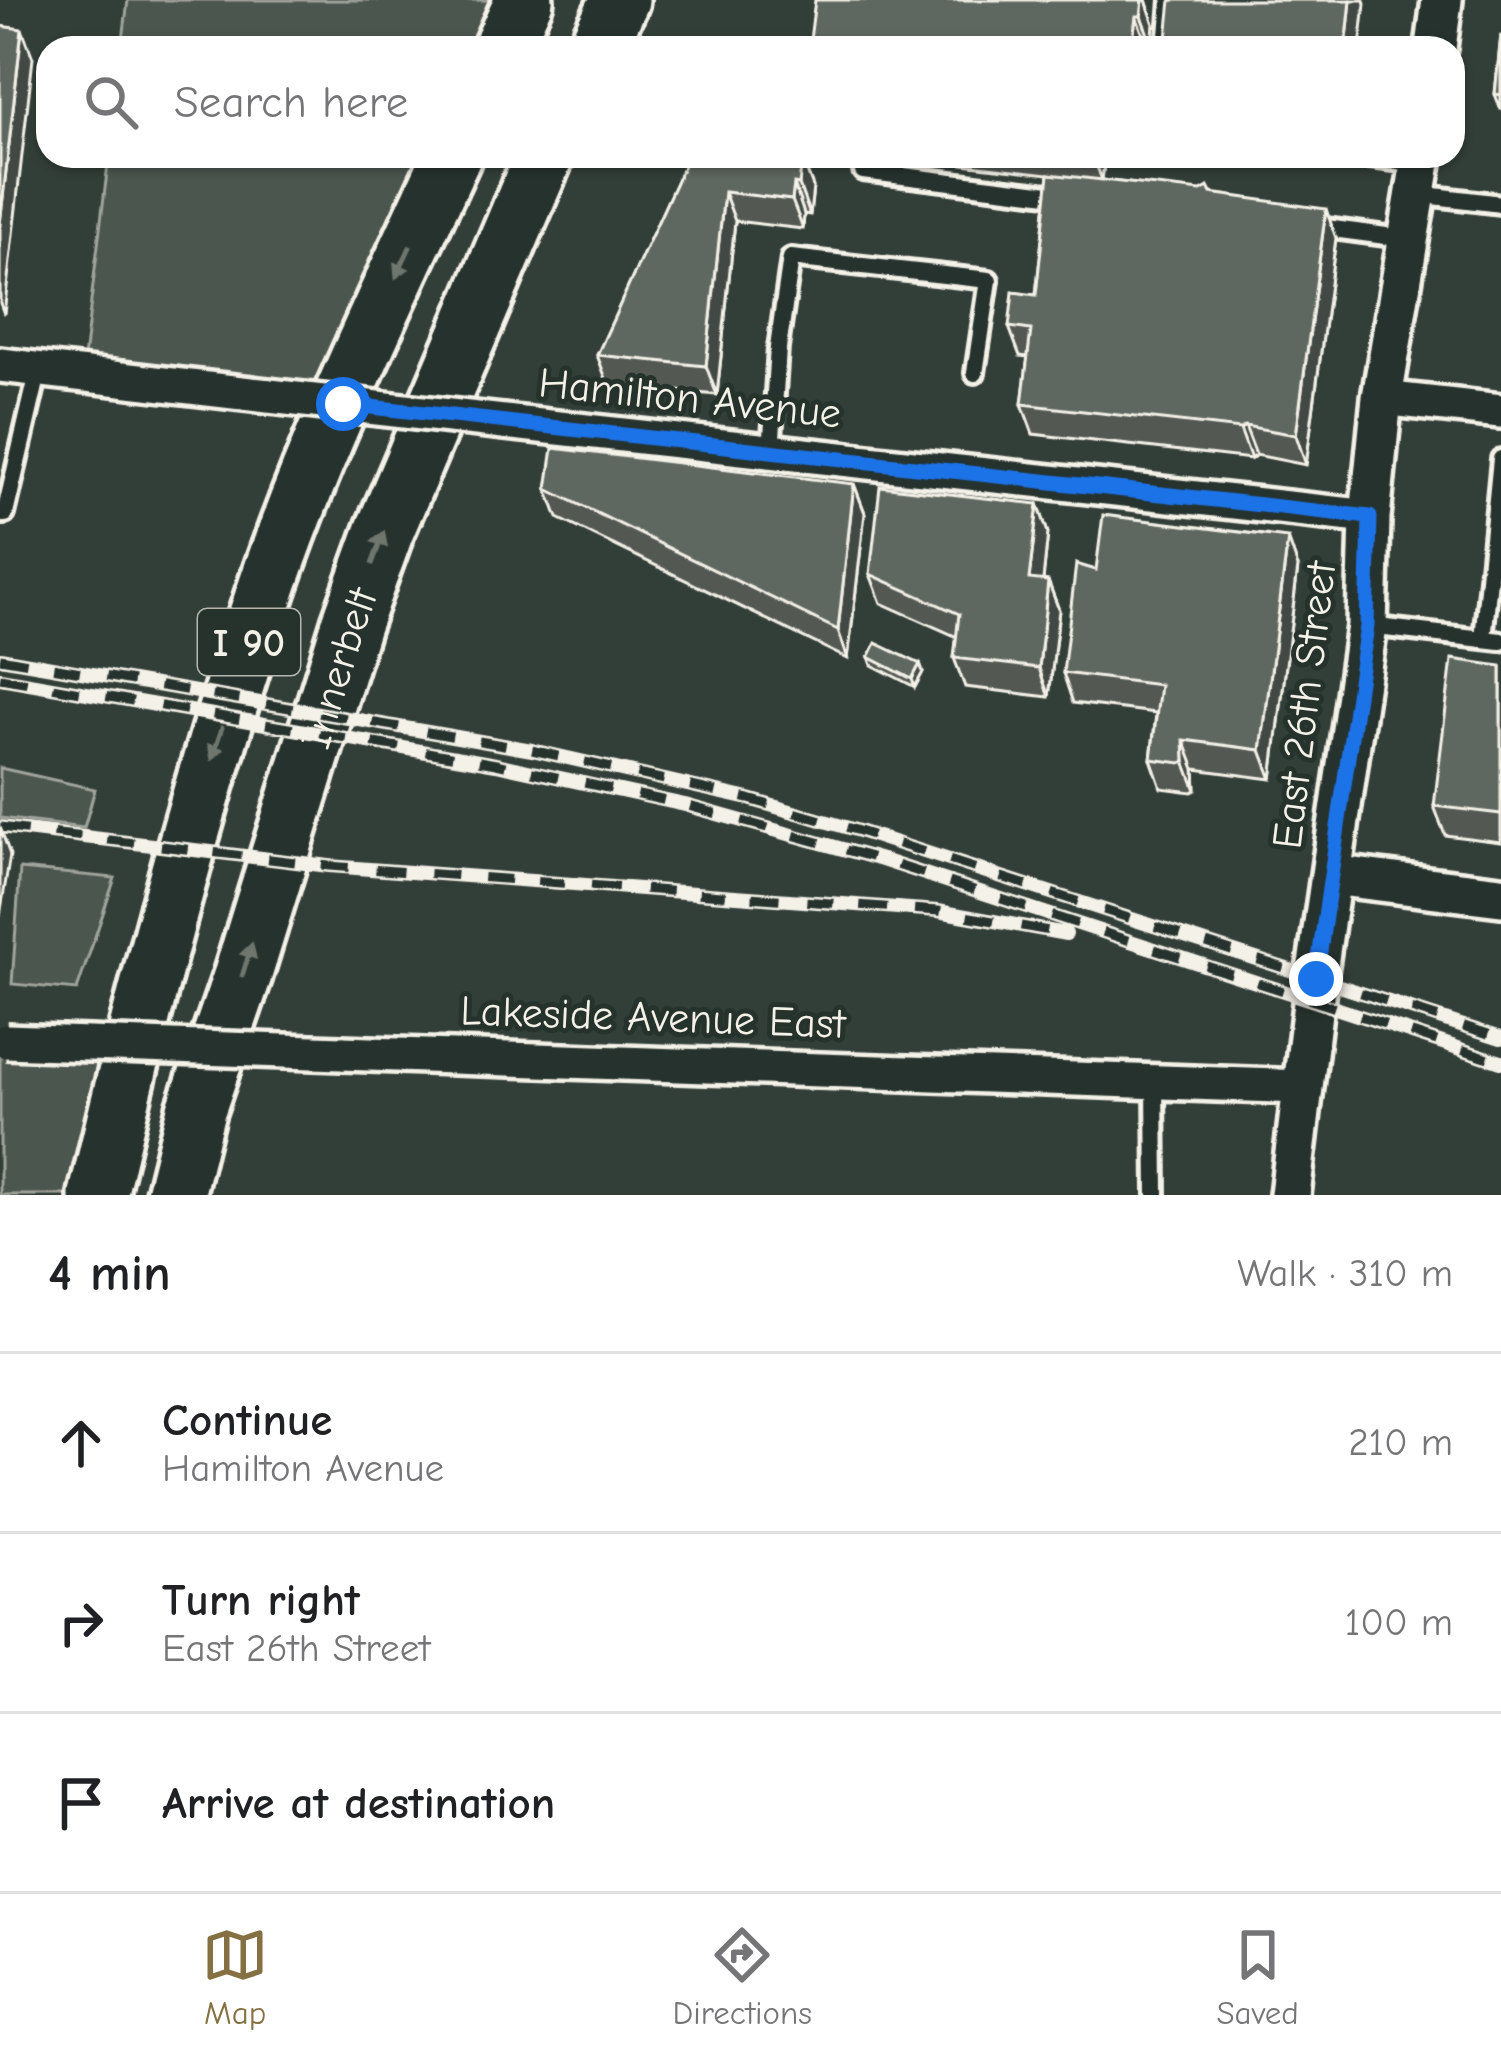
<!DOCTYPE html>
<html lang="en">
<head>
<meta charset="utf-8">
<style>
	body { margin:0; font-family:"Comic Neue",sans-serif; background:#f2f2f2; color:#202124 }
	.stop { position:absolute; width:36px; height:36px; margin:-27px; border:9px solid #1a73e8; border-radius:50%; background:#fff }
	.stop.end { background:#1a73e8; border-color:#fff; box-shadow:0 3px 12px #0008 }
	.list { margin:0; padding:0; list-style:none }
	h2 { display:flex; justify-content:space-between; align-items:center; height:156px; margin:0; padding:0 48px; font-size:51px }
	h2 small { font-size:39px; font-weight:400; color:#757577 }
	.list li { display:grid; grid-template-columns:78px 1fr auto; gap:36px; align-items:center; box-sizing:border-box; height:180px; padding:0 48px; border-top:3px solid #e0e0e0 }
	.list b { display:block; font-size:45px; white-space:nowrap }
	.list p { margin:0; font-size:39px; white-space:nowrap; color:#757577 }
	.list em { font-size:39px; font-style:normal; color:#757577 }
	.icon { flex:none; width:66px; height:66px; fill:none; stroke:currentColor; stroke-width:2; stroke-linecap:round; stroke-linejoin:round }
	.map { position:relative; flex:none; width:1501px; height:1195px; overflow:hidden }
	.search { position:absolute; background:#fff; box-shadow:0 3px 9px #0004; left:36px; right:36px; top:36px; height:132px; display:flex; align-items:center; gap:30px; box-sizing:border-box; padding:0 42px; border-radius:36px; color:#757577; font-size:45px }
	.sheet { height:696px; background:#fff }
	nav { display:flex; justify-content:space-around; align-items:center; box-sizing:border-box; height:168px; border-top:3px solid #e0e0e0; background:#fff; font-size:33px; color:#757577 }
	nav a { display:grid; justify-items:center; gap:6px }
	nav .on { color:#847042 }
	.map>svg:first-child { display:block }
	.green { fill:#4c564f; stroke:#a0a49c; stroke-width:3 }
	.lines { fill:none; stroke-linecap:round; stroke-linejoin:round }
	.service-casing { stroke:#f4f1e8; stroke-width:26 }
	.minor-casing { stroke:#f4f1e8; stroke-width:42 }
	.tertiary-casing { stroke:#f4f1e8; stroke-width:48 }
	.motorway-casing { stroke:#f4f1e8; stroke-width:66 }
	.service { stroke:#26332d; stroke-width:16 }
	.minor { stroke:#26332d; stroke-width:33 }
	.tertiary { stroke:#26332d; stroke-width:39 }
	.motorway { stroke:#26332d; stroke-width:57 }
	.rail-casing { stroke:#f4f1e8; stroke-width:14 }
	.rail { stroke:#26332d; stroke-width:9; stroke-dasharray:27; stroke-linecap:butt }
	.minor-bridge-casing { stroke:#f4f1e8; stroke-width:42; stroke-linecap:butt }
	.minor-bridge { stroke:#26332d; stroke-width:33 }
	.wall { fill:#525953; stroke:#f4f1e8; stroke-width:3 }
	.shaded-wall { fill:#424944; stroke:#f4f1e8; stroke-width:3 }
	.building { fill:#5f6861; stroke:#f4f1e8; stroke-width:3 }
	.oneway { fill:#6e766e }
	.route { stroke:#1a73e8; stroke-width:15 }
	.labels { text-anchor:middle; stroke-width:10; stroke-linejoin:round; paint-order:stroke }
	.shield { fill:#26332d; stroke:#b6b8b0; stroke-width:3 }
	.shield-label { font-size:39px; font-weight:bold; fill:#f4f1e8 }
	.street-label { font-size:42px; fill:#f4f1e8; stroke:#26332d }
</style>
</head>
<body>
<div class="map">
<svg width="1501" height="1195" viewBox="0 0 1501 1195">
	<rect width="100%" height="100%" fill="#323e38"/>
	<filter id="ink" filterUnits="userSpaceOnUse"><feTurbulence type="fractalNoise" baseFrequency=".00833" numOctaves="2"/><feDisplacementMap in="SourceGraphic" scale="24" xChannelSelector="R" yChannelSelector="G"/><feConvolveMatrix kernelMatrix="1 2 1 2 8 2 1 2 1" color-interpolation-filters="sRGB"/></filter>
	<g filter="url(#ink)">
		<path class="green" d="M128 0H524L502 48H122Z
			M109 156H452L343 404 82 374Z
			M0 768 95 789 84 828 0 818Z
			M20 869 115 878 77 990 12 984Z
			M0 1040 126 1045 87 1195H0Z"/>
		<g class="lines">
			<g class="service-casing">
				<path id="service" d="M1167 48 1171 0
					M1354 156 1420 164
					M863 171 1064 196
					M1417 194 1501 204
					M1310 226 1409 239
					M771 452 778 348 791 258 989 280 975 373
					M0 514H5L39 369
					M1368 626 1501 641
					M1483 639 1501 459
					M1155 1082 1156 1195"/>
			</g>
			<g class="minor-casing">
				<path id="minor" d="M0 365 269 396
					M1382 398 1501 411
					M504 422 1370 517
					M342 1053 1303 1087"/>
			</g>
			<g class="tertiary-casing">
				<path id="tertiary" d="M1436 48 1442 0
					M1331 875 1501 896
					M1290 1195 1316 979 1367 626 1370 517 1382 398 1422 156"/>
			</g>
			<g class="motorway-casing">
				<g id="motorway">
					<path d="M502 48 524 0"/>
					<path d="M597 48 620 0"/>
					<path d="M98 1195C146 989 200 782 269 582 318 439 389 294 452 156"/>
					<path id="s1" d="M175 1195 196 1110 243 974 351 624 385 530 544 156"/>
				</g>
			</g>
			<use href="#service" class="service"/>
			<use href="#minor" class="minor"/>
			<use href="#tertiary" class="tertiary"/>
			<use href="#motorway" class="motorway"/>
			<g class="rail-casing">
				<path id="rail" d="M0 658 532 750 749 799 859 831 1501 1038
					M0 678 496 764 685 805 882 860 1501 1062
					M0 827 329 866 938 911 1066 934"/>
			</g>
			<use href="#rail" class="rail"/>
			<g class="minor-bridge-casing">
				<path id="minor-bridge" d="M269 396 504 422
					M6 1041 342 1053"/>
			</g>
			<use href="#minor-bridge" class="minor-bridge"/>
		</g>
		<path class="wall" d="M815 0H1146L1154 24 1152 45H1147Z
			M1501 35V110L1495 94Z
			M688 156H801L813 187 810 215 804 214 803 229 735 221 717 395 608 384 597 355Z
			M926 156H1105L1102 180 1211 193 1336 238 1306 465 1256 455 1251 459 1033 434 1022 404 1028 357 1020 356 1009 327 1036 295 1049 174 928 160Z
			M854 484 865 513 848 659 558 518 547 489Z
			M1038 504 1048 533 1043 580 1048 581 1059 610 1049 697 965 687 954 658 957 637 881 603 870 574Z
			M1298 567 1272 779 1195 769 1196 790 1192 792 1161 788 1151 759 1156 713 1073 703 1063 673 1096 570Z
			M869 657 923 672 915 687 872 665Z
			M1501 666V842L1445 835 1434 806Z"/>
		<path class="shaded-wall" d="M1143 0H1146L1154 24 1152 45 1141 16Z
			M1351 0H1364L1365 4 1360 48H1346Z
			M1136 16 1147 45 1146 48H1132Z
			M22 29 33 58 4 314 0 303V224Z
			M798 156H801L802 160V158L813 187 810 215 799 185Z
			M1093 156H1105L1102 180Z
			M794 184 804 214 803 229 792 200Z
			M724 192 735 221 717 395 706 366Z
			M1326 209 1336 238 1306 465 1296 435Z
			M1245 426 1256 455 1251 459 1240 429Z
			M854 484 865 513 848 659 838 630Z
			M1038 504 1048 533 1040 608 1029 579Z
			M1288 538 1298 567 1272 779 1261 750Z
			M1048 581 1059 610 1049 697 1039 668Z
			M920 664 923 672 915 687 912 679Z
			M1184 740 1195 769 1196 790 1185 761Z
			M0 827 10 855 0 916Z"/>
		<path class="building" d="M815 0H1143L1141 16H1136L1132 48H809Z
			M1171 0H1351L1346 48H1166Z
			M0 26 22 29 0 224Z
			M1501 35V95L1495 94Z
			M688 156H798L802 158 799 185 794 184 792 200 724 192 706 366 597 355Z
			M1049 174 1201 191 1208 187 1211 193 1326 209 1296 435 1245 426 1240 429 1022 404 1031 330 1009 327 1013 292 1036 295Z
			M553 448 854 484 838 630 547 489Z
			M880 486 1038 504 1029 579 1048 581 1039 668 954 658 959 614 870 574Z
			M1103 515 1288 538 1261 750 1184 740 1185 761 1181 763 1151 759 1160 685 1063 673 1076 564 1096 570Z
			M876 643 920 664 912 679 869 657Z
			M1452 659 1501 666V814L1434 806Z"/>
		<defs><path id="oneway-solid" d="M-6-.8H1V-3.2L6.5 0L1 3.2V.8H-6Z" transform="scale(3)"/></defs>
		<g class="oneway">
			<use href="#oneway-solid" transform="translate(403 262) rotate(115)"/>
			<use href="#oneway-solid" transform="translate(378 548) rotate(-70)"/>
			<use href="#oneway-solid" transform="translate(217 743) rotate(108)"/>
			<use href="#oneway-solid" transform="translate(247 960) rotate(-73)"/>
		</g>
	</g>
	<g class="lines" filter="url(#ink)">
		<path class="route" d="M343 404 1370 517 1367 626 1316 979"/>
	</g>
	<g class="labels">
		<rect class="shield" x="198" y="609" width="102" height="66" rx="9"/>
		<g class="shield-label">
			<text x="249" y="656">I 90</text>
		</g>
		<g class="street-label">
			<text transform="translate(690 397) rotate(6)" y="15">Hamilton Avenue</text>
			<text dy="15" stroke="none"><textPath href="#s1" startOffset="552">Innerbelt</textPath></text>
			<text transform="translate(1303 705) rotate(-83)" y="15">East 26th Street</text>
			<text transform="translate(653 1016) rotate(2)" y="15">Lakeside Avenue East</text>
		</g>
	</g>
</svg>
<div class="stop" style="left:343px;top:404px"></div>
<div class="stop end" style="left:1316px;top:979px"></div>
<div class="search"><svg class="icon" aria-label="search" viewBox="0 0 24 24"><circle cx="10" cy="10" r="6"/><path d="M15 15l6 6"/></svg>Search here</div>
</div>
<section class="sheet">
<h2>4 min<small>Walk · 310 m</small></h2>
<ul class="list">
<li><svg class="icon" aria-label="ahead" viewBox="0 0 24 24"><path d="M12 20V5M6 11l6-6 6 6"/></svg><div><b>Continue</b><p>Hamilton Avenue</p></div><em>210 m</em></li>
<li><svg class="icon" aria-label="right" viewBox="0 0 24 24"><path d="M7 20v-9h11M14 6l5 5-5 5"/></svg><div><b>Turn right</b><p>East 26th Street</p></div><em>100 m</em></li>
<li><svg class="icon" aria-label="arrive" viewBox="0 0 24 24"><path d="M6 21V4h12l-3 4 3 4H6"/></svg><div><b>Arrive at destination</b></div></li>
</ul>
</section>
<nav>
<a class="on"><svg class="icon" aria-label="map" viewBox="0 0 24 24"><path d="M3 6l6-2 6 2 6-2v14l-6 2-6-2-6 2zM9 4v14M15 6v14"/></svg>Map</a>
<a><svg class="icon" aria-label="directions" viewBox="0 0 24 24"><path d="M12 3l9 9-9 9-9-9zM9 14v-3h6M13 9l2 2-2 2"/></svg>Directions</a>
<a><svg class="icon" aria-label="saved" viewBox="0 0 24 24"><path d="M7 4h10v16l-5-4-5 4z"/></svg>Saved</a>
</nav>
</body>
</html>
